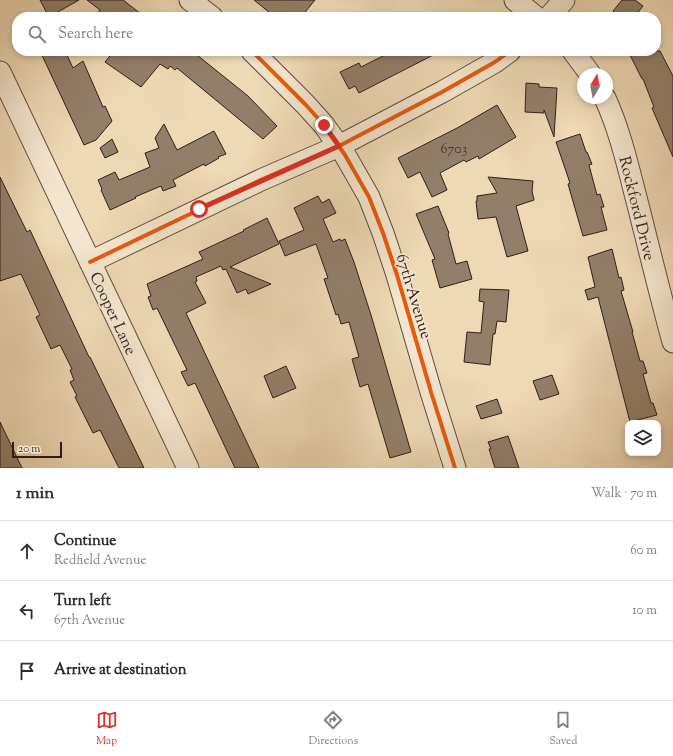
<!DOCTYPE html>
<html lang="en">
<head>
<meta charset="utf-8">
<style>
	body { margin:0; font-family:"Sorts Mill Goudy",serif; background:#f7f7f7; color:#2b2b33 }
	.controls { position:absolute; right:12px; bottom:12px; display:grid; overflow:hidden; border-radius:8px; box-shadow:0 2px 6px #0003 }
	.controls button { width:36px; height:36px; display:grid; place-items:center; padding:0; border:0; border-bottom:1px solid #e1e1e2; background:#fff; color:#2b2b33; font:20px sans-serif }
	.compass { position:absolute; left:577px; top:68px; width:36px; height:36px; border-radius:50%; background:#fff; box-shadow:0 2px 6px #0003; rotate:10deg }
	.scale { position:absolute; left:12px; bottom:10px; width:50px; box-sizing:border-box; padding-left:4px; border:2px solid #2f1e18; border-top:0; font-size:11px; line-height:14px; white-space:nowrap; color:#2f1e18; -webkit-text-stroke:3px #f4e6ce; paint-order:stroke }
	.stop { position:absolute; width:12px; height:12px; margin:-9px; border:3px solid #d93025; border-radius:50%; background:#fff }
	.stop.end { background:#d93025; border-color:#fff; box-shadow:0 1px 4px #0008 }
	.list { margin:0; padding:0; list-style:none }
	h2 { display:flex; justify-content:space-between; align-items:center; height:52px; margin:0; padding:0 16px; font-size:17px }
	h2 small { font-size:13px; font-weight:400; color:#7c7c81 }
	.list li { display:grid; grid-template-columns:26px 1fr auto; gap:12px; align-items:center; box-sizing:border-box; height:60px; padding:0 16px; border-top:1px solid #e1e1e2 }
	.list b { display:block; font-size:15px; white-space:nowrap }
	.list p { margin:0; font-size:13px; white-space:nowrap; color:#7c7c81 }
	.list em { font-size:13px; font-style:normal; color:#7c7c81 }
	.icon { flex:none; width:22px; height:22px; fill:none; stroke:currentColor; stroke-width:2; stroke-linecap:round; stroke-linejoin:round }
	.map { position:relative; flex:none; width:673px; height:468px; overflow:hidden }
	.search { position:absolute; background:#fff; box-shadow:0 2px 6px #0003; left:12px; right:12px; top:12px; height:44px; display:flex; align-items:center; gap:10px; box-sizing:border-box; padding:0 14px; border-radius:16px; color:#7c7c81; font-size:15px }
	.sheet { height:232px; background:#fff }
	nav { display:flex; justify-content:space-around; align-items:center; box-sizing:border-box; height:56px; border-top:1px solid #e1e1e2; background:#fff; font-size:11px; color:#7c7c81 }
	nav a { display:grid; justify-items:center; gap:2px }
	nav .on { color:#d93025 }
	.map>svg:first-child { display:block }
	.building { fill:#927f69; stroke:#2f1e18 }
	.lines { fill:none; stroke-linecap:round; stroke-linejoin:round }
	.minor-casing { stroke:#5f4d3f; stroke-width:23 }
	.minor { stroke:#f4e6ce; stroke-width:21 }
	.cycleway-casing { stroke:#f4e6ce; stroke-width:6 }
	.cycleway { stroke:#e8590c; stroke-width:4 }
	.route { stroke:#d93025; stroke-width:5 }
	.labels { text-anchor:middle; stroke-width:3.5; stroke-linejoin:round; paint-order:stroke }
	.number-label { font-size:14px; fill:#48362c }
	.street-label { font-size:16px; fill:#2f1e18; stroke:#f4e6ce }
</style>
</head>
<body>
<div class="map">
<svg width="673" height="468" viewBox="0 0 673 468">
	<rect width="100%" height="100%" fill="#eed9b4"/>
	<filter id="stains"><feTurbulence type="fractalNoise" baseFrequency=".005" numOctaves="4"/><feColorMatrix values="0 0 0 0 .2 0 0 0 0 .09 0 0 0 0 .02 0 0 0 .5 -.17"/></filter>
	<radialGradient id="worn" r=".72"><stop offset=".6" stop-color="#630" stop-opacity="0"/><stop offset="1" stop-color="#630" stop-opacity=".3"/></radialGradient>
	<path class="building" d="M40 0H79L49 17Z
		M87 0H123L145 17H95L100 10Z
		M254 0H315L301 17H275Z
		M622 0H635L643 6 634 17H621L613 11Z
		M40 51H65L73 68 83 61 103 107 105 106 112 121 96 140 84 145Z
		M114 51H192L248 96 277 126 263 139 177 68 175 70 170 66 168 69 160 64 141 87 105 62Z
		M393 51H441L359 93 355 86 349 89 340 72 359 63 361 67Z
		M628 51H660L673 76V157L652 108 654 107 643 79H642Z
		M526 83 539 84V87L557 88 554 137 544 110V113L525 112Z
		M497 105 516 137 479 159 478 156 466 162 464 160 440 173 447 190 432 197 420 172 408 178 398 158 459 127Z
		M164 124 177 150 214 131 226 154 218 157 219 158 205 166 204 164 173 180 176 186 163 191 161 186 135 197 136 198 110 210 101 190 102 189 98 180 115 172 119 180 150 167 145 153 159 148 155 138Z
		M580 134 586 152H587L592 164 589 165 597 195 600 194 604 207H601L607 230 583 236 568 184 570 183 556 142Z
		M112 139 118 152 105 158 100 148Z
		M0 177 27 232 30 230 89 357H90L144 468H119L100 430 93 433 75 397 77 396 70 382 74 380 70 370 72 369 60 345 51 349 36 317 40 315 21 274 0 281Z
		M488 177 533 181 532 191 534 200 516 206 528 251 507 257 496 217 478 219 476 201H477V196L497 193Z
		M318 196 322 203 329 199 336 213 323 219 333 242 340 239 341 241 345 239 354 262 371 315 411 452 390 458 368 384 360 387 352 359 359 357 349 322 341 324 338 314 336 315 324 279 328 278 316 244 285 256 279 241 304 230 294 208Z
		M438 206 449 233 448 234 456 264 467 261 472 279 440 288 432 260 435 259 416 214Z
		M267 218 279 244 230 267 271 284 248 294 246 289 237 293 226 269 223 270 221 266 196 277 197 281 195 282 206 303 186 313 259 468H235L195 383 188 386 181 372 187 370 157 308 153 310 148 297 151 296 147 284 203 259 199 252 244 231 243 230Z
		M612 249 619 278 621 277 624 290 621 291 633 332H632L640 361H643L647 373 643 374 651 403H653L657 415 630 422 598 297 588 300 585 290 595 287 588 257Z
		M480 289 509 290 506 322 497 321 495 334H493L490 365 464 362 467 332 481 333 484 302 479 301Z
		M286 366 296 388 273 398 264 376Z
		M552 375 559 394 540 400 533 381Z
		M497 399 502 413 481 419 476 406Z
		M0 422 22 468H0Z
		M508 436 519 468H495L489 449H491L488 442Z"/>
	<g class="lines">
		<g class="minor-casing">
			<path id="minor" d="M190 0 212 17
				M515 0 536 17
				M549 17 564 0
				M252 51 305 104 324 125 345 155 369 197 383 233 397 275 431 392 455 468
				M573 51 590 74
				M0 72 188 468
				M605 98C621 133 629 171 639 209 650 253 661 298 673 342
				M90 262 263 179 339 146 442 92 495 62 510 51"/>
		</g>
		<use href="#minor" class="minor"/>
		<g class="cycleway-casing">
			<path id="cycleway" d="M252 51 305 104 324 125 345 155 369 197 383 233 397 275 431 392 455 468
				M90 262 263 179 339 146 442 92 495 62 510 51"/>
		</g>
		<use href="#cycleway" class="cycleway"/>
	</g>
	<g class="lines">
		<path class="route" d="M199 209 339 146 324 125"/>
	</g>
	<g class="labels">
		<g class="number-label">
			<text x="454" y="153">6703</text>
		</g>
		<g class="street-label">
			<text transform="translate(638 208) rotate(76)" y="6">Rockford Drive</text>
			<text transform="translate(415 296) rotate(73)" y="6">67th Avenue</text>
			<text transform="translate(114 313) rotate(65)" y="6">Cooper Lane</text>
		</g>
	</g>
	<rect width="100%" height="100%" filter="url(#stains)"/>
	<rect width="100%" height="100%" fill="url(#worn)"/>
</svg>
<div class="controls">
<button><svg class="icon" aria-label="layers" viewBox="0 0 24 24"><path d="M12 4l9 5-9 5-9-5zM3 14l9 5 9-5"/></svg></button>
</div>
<svg class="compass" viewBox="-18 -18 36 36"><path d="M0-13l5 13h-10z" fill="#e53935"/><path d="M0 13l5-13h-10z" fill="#7c7c81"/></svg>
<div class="scale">20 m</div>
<div class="stop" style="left:199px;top:209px"></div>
<div class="stop end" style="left:324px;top:125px"></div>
<div class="search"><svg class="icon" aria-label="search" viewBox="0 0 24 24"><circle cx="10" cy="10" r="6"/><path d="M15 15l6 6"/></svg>Search here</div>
</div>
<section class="sheet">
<h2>1 min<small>Walk · 70 m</small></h2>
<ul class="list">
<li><svg class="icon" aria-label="ahead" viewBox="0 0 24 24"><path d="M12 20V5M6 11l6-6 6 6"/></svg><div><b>Continue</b><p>Redfield Avenue</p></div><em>60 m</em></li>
<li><svg class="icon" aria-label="left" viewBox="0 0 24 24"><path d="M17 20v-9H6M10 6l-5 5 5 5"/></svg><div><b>Turn left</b><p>67th Avenue</p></div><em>10 m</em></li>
<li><svg class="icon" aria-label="arrive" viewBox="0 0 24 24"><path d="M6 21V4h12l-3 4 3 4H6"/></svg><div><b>Arrive at destination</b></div></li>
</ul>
</section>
<nav>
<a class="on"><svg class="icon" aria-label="map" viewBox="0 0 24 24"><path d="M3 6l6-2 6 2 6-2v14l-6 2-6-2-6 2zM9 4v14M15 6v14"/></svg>Map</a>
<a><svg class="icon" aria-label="directions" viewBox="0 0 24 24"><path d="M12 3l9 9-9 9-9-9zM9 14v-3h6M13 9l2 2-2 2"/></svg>Directions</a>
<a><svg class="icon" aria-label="saved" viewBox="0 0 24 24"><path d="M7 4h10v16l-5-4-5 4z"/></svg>Saved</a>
</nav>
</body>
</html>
